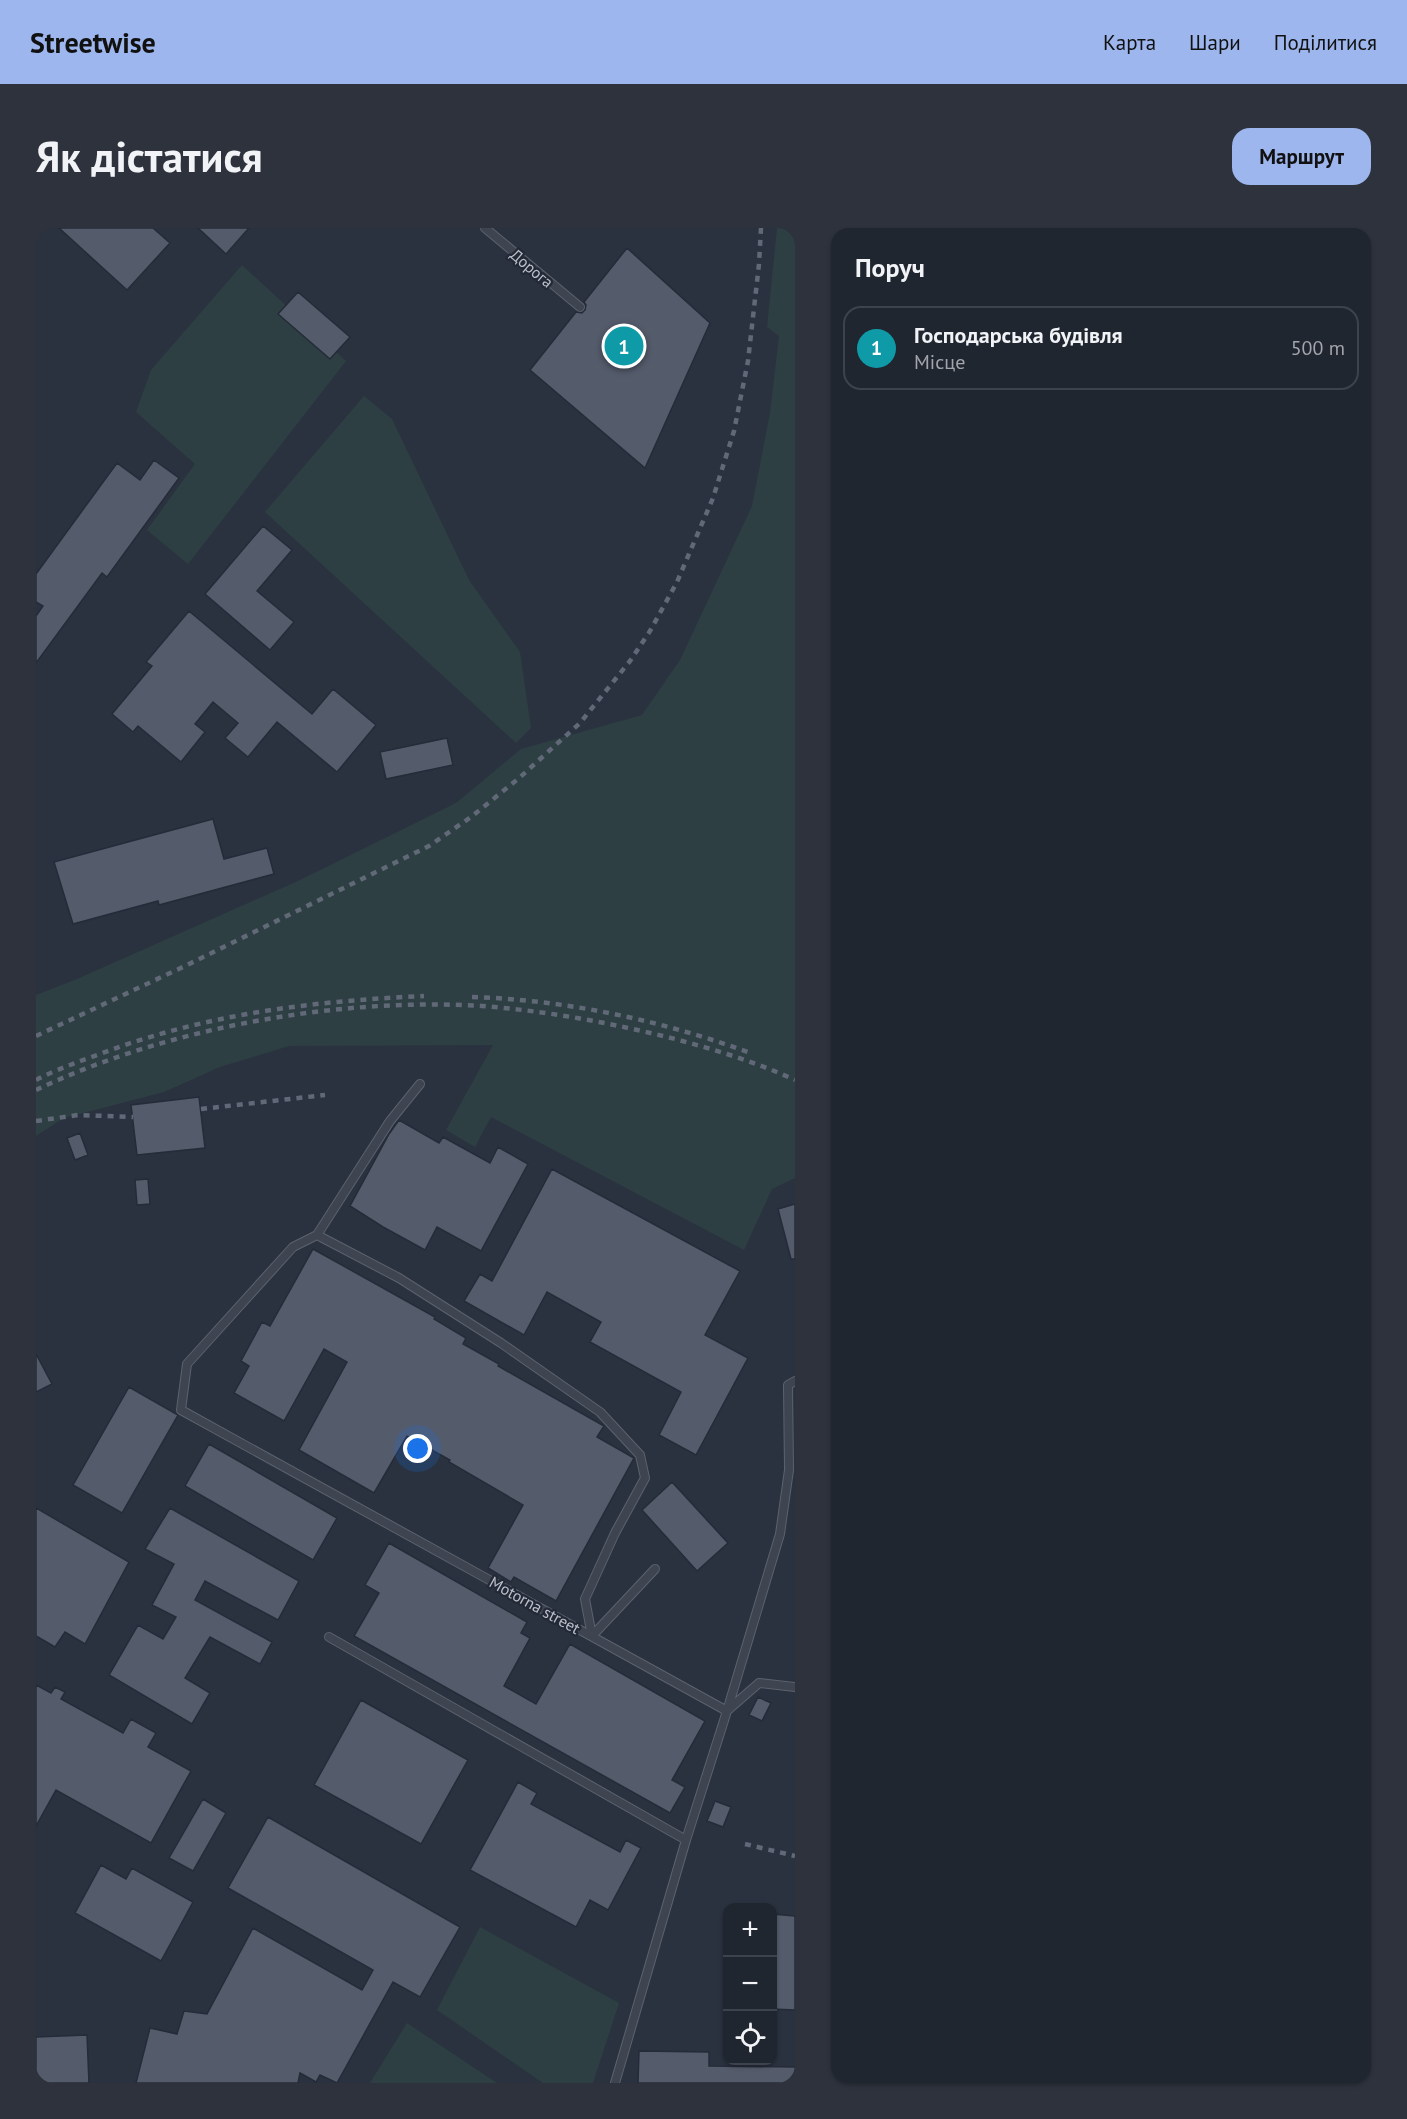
<!DOCTYPE html>
<html lang="uk">
<head>
<meta charset="utf-8">
<style>
	body { margin:0; font-family:"PT Sans",sans-serif; background:#2d323c; color:#f1f3f6 }
	.controls { position:absolute; right:18px; bottom:18px; display:grid; overflow:hidden; border-radius:12px; box-shadow:0 2px 4px #0004 }
	.controls button { width:54px; height:54px; display:grid; place-items:center; padding:0; border:0; border-bottom:2px solid #3d434c; background:#202630; color:#f1f3f6; font:30px sans-serif }
	.you { position:absolute; left:382px; top:1221px; width:21px; height:21px; margin:-15px; border:4px solid #fff; border-radius:50%; background:#1a73e8; box-shadow:0 0 0 9px #1a73e833 }
	.badge { display:grid; place-items:center; width:39px; height:39px; border-radius:50%; background:#9db6ed; color:#fff; font-size:20px; font-weight:700 }
	.pin { position:absolute; translate:-50% -50%; border:3px solid #fff; box-shadow:0 2px 6px #0006 }
	.list { margin:0; padding:0; list-style:none }
	h2 { display:flex; justify-content:space-between; align-items:center; height:78px; margin:0; padding:0 24px; font-size:26px }
	h2 small { font-size:20px; font-weight:400; color:#a2a5ab }
	.list li { display:grid; grid-template-columns:39px 1fr auto; gap:18px; align-items:center; box-sizing:border-box; height:84px; margin:0 12px 12px; padding:0 12px; border:2px solid #3d434c; border-radius:18px }
	.list b { display:block; font-size:22px; white-space:nowrap }
	.list p { margin:0; font-size:20px; white-space:nowrap; color:#a2a5ab }
	.list em { font-size:20px; font-style:normal; color:#a2a5ab }
	.icon { flex:none; width:33px; height:33px; fill:none; stroke:currentColor; stroke-width:2; stroke-linecap:round; stroke-linejoin:round }
	.map { position:relative; flex:none; width:759px; height:1855px; overflow:hidden; border-radius:18px }
	header { display:flex; align-items:center; gap:36px; box-sizing:border-box; height:84px; padding:0 30px; background:#9db6ed; color:#111 }
	header strong { font-size:28px }
	nav { display:flex; gap:33px; margin-inline-start:auto; font-size:21px }
	.intro { display:flex; align-items:center; justify-content:space-between; box-sizing:border-box; height:144px; padding:0 36px }
	h1 { margin:0; font-size:42px }
	.button { padding:15px 27px; border-radius:18px; background:#9db6ed; color:#111; font-size:21px; font-weight:700 }
	main { display:flex; gap:36px; padding:0 36px }
	aside { flex:1; background:#202630; border-radius:18px; box-shadow:0 2px 4px #0004 }
	.map>svg:first-child { display:block }
	.green { fill:#2d3f42 }
	.building { fill:#545b6b; stroke:#252b38; stroke-width:1.5 }
	.lines { fill:none; stroke-linecap:round; stroke-linejoin:round }
	.lane-casing { stroke:#5c626e; stroke-width:10 }
	.lane { stroke:#3e4450; stroke-width:8 }
	.rail { stroke:#616877; stroke-width:4.5; stroke-dasharray:6 6; stroke-linecap:butt }
	.labels { text-anchor:middle; stroke-width:4.5; stroke-linejoin:round; paint-order:stroke }
	.street-label { font-size:16px; fill:#bbc0ca; stroke:#232936 }
</style>
</head>
<body>
<header>
<strong>Streetwise</strong>
<nav><a>Карта</a><a>Шари</a><a>Поділитися</a></nav>
</header>
<div class="intro"><h1>Як дістатися</h1><a class="button">Маршрут</a></div>
<main>
<div class="map">
<svg width="759" height="1855" viewBox="0 0 759 1855">
	<rect width="100%" height="100%" fill="#2a3240"/>
	<path class="green" d="M741 0H759V950L736 961 708 1022 455 889 439 919 410 902 457 817 253 818 184 839 128 864 28 890 0 908V767L41 751 262 653 420 575 485 521 606 487 644 432 716 278 734 185 743 108 731 99Z
		M206 37 310 133 152 336 111 302 159 236 100 184 115 142Z
		M328 168 356 191 433 352 484 424 495 500 480 515 229 284Z
		M444 1699 583 1775 557 1855H507L401 1782Z
		M371 1795 461 1855H334Z"/>
	<path class="building" d="M23 0H117L134 15 91 62Z
		M162 0H213L190 26Z
		M591 20 674 95 609 240 494 142 540 84 546 85 549 82 550 77 548 74Z
		M262 64 314 109 294 131 242 86Z
		M118 232 143 250 71 349 66 345 0 435V388L7 378 0 374V346L81 235 104 252Z
		M227 298 256 322 221 363 258 394 234 422 169 366Z
		M153 383 276 486 297 461 340 497 301 544 241 494 212 529 189 510 202 495 177 474 159 496 169 504 145 534 102 498 97 504 76 486 116 438 110 434Z
		M411 510 417 537 350 551 344 524Z
		M177 591 188 631 231 620 238 646 123 677 122 673 37 696 18 634Z
		M163 869 169 920 101 927 95 877Z
		M363 892 403 915 407 909 454 935 462 919 492 936 445 1023 401 999 389 1022 347 999 314 978 353 906Z
		M44 905 52 927 39 932 31 910Z
		M516 941 704 1043 669 1107 712 1130 660 1227 623 1207 645 1164 554 1114 565 1094 511 1064 488 1107 428 1073 444 1046 456 1053Z
		M112 951 114 976 101 977 99 952Z
		M759 976V1031H755L742 981Z
		M277 1021 399 1089 398 1091 430 1110 427 1116 463 1136 462 1138 568 1198 561 1209 598 1230 520 1373 478 1349 475 1354 452 1340 487 1277 413 1234 414 1232 371 1208 338 1265 263 1222 311 1134 288 1121 248 1193 198 1165 213 1138 205 1133 226 1094 234 1098Z
		M0 1126 16 1156 0 1164Z
		M93 1159 142 1187 86 1285 37 1257Z
		M173 1216 301 1290 277 1332 149 1258Z
		M636 1254 692 1315 661 1343 606 1282Z
		M0 1280 93 1334 49 1416 29 1404 19 1419 0 1408Z
		M134 1280 263 1353 242 1392 169 1353 159 1372 236 1414 224 1436 174 1409 149 1450 174 1465 156 1496 73 1447 102 1397 127 1411 140 1389 116 1377 138 1336 109 1321Z
		M353 1315 491 1394 485 1405 494 1410 468 1458 500 1476 534 1416 669 1493 636 1552 649 1559 634 1585 318 1408 343 1365 329 1357Z
		M0 1457 15 1465 19 1459 29 1464 25 1471 87 1505 95 1491 120 1505 112 1519 155 1543 115 1615 20 1562 0 1598Z
		M722 1469 735 1475 726 1493 713 1487Z
		M325 1472 432 1532 385 1616 278 1557Z
		M482 1554 501 1565 495 1576 584 1624 590 1612 605 1620 572 1682 554 1672 540 1699 434 1642Z
		M167 1571 190 1585 157 1643 133 1630Z
		M679 1573 695 1579 687 1599 671 1593Z
		M232 1589 424 1699 384 1769 357 1754 301 1855 284 1847 280 1854 264 1845 262 1855H100L114 1800 141 1806 148 1783 171 1786 217 1700 326 1762 337 1742 192 1660Z
		M65 1637 90 1651 96 1640 157 1674 125 1733 39 1685Z
		M736 1686 759 1688V1782L736 1781Z
		M51 1807 53 1855H0V1809Z
		M603 1823 673 1824V1838L759 1839V1855H602Z"/>
	<g class="lines">
		<g class="lane-casing">
			<path id="lane" d="M449 0 544 79
				M281 1007 354 893 384 856
				M619 1341 556 1408 549 1371 579 1305 609 1250 604 1227 564 1184 465 1115 363 1050 281 1007 257 1019 151 1136 145 1182 691 1483
				M293 1409 650 1612
				M692 1482 723 1455 759 1459
				M579 1855 650 1612 691 1483 744 1306 753 1242 752 1157 759 1153"/>
		</g>
		<use href="#lane" class="lane"/>
		<path class="rail" d="M436 769C532 772 628 793 717 826
			M0 808 149 738 393 618 435 589 482 551 544 495 594 433 614 403 641 354 677 270 698 203 712 133 723 36 725 0
			M0 852C21 841 42 834 64 826 169 786 277 773 388 768
			M0 862C130 800 303 769 446 778 511 783 576 795 639 811 680 822 720 834 759 852
			M165 881 289 867
			M0 893 42 887 97 889
			M709 1616 759 1628"/>
	</g>
	<g class="labels">
		<g class="street-label">
			<text transform="translate(496 40) rotate(40)" y="6">Дорога</text>
			<text transform="translate(499 1377) rotate(29)" y="6">Motorna street</text>
		</g>
	</g>
</svg>
<div class="controls">
<button>+</button>
<button>−</button>
<button><svg class="icon" aria-label="locate" viewBox="0 0 24 24"><circle cx="12" cy="12" r="6"/><path d="M12 2v4M12 18v4M2 12h4M18 12h4"/></svg></button>
</div>
<div class="you"></div>
<div class="pin badge" style="left:588px;top:118px;background:#0f9aa8">1</div>
</div>
<aside>
<h2>Поруч<small></small></h2>
<ul class="list">
<li><span class="badge" style="background:#0f9aa8">1</span><div><b>Господарська будівля</b><p>Місце</p></div><em>500 m</em></li>
</ul>
</aside>
</main>
</body>
</html>
